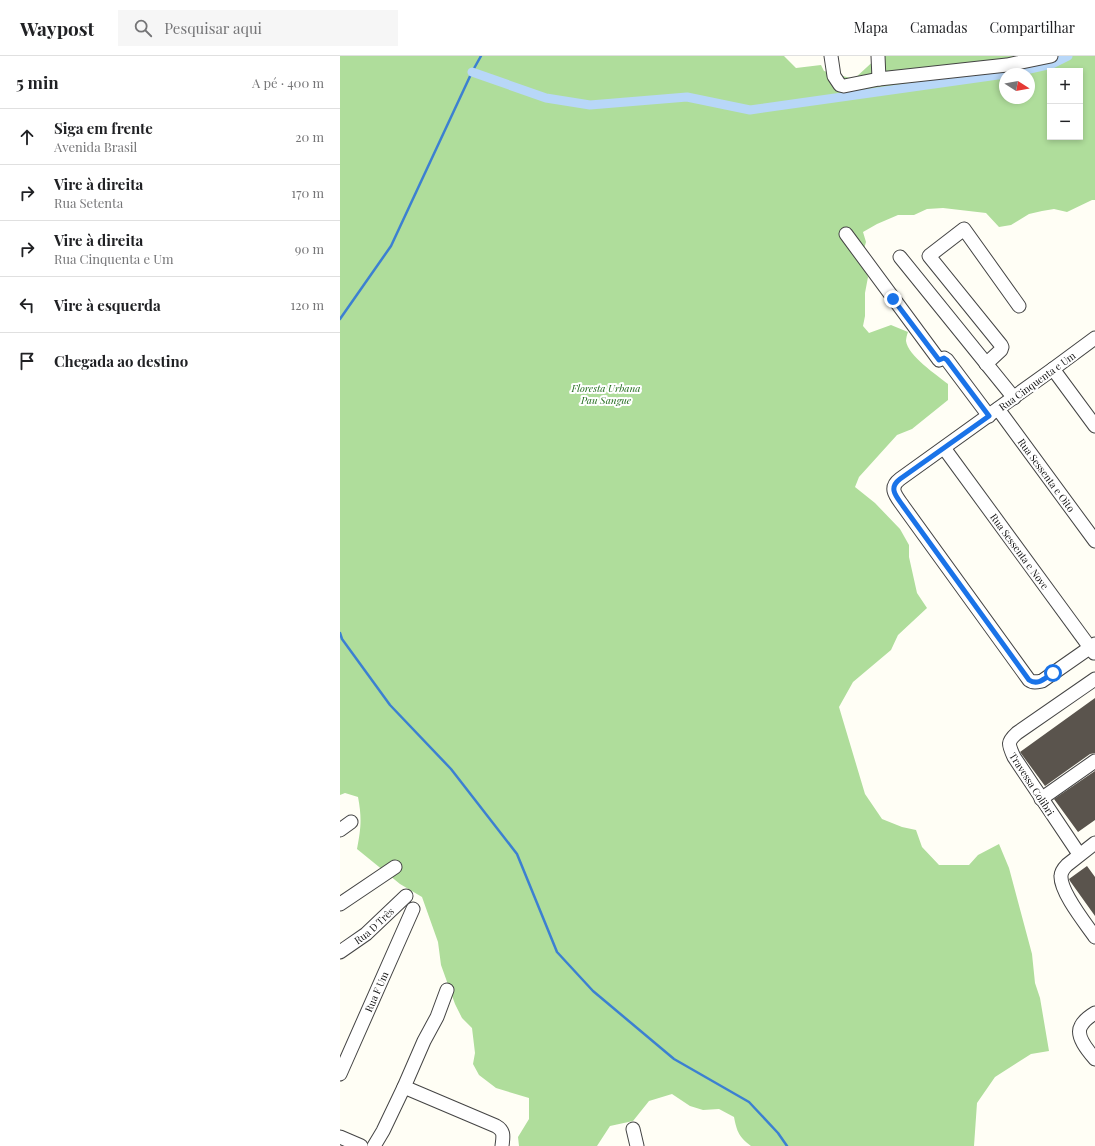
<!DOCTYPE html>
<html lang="pt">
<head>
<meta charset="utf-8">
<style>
	body { margin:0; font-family:"Playfair Display",serif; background:#f6f6f6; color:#202124 }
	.controls { position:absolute; right:12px; top:12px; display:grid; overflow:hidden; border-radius:0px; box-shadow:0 2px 6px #0003 }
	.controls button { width:36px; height:36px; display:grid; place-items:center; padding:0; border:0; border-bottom:1px solid #e0e0e0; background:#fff; color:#202124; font:20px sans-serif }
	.compass { position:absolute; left:659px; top:12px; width:36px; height:36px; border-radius:50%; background:#fff; box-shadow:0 2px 6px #0003; rotate:101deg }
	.stop { position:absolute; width:12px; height:12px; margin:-9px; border:3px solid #1a73e8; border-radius:50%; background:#fff }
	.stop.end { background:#1a73e8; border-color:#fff; box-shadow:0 1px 4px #0008 }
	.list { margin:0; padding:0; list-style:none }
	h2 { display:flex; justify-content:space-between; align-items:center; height:52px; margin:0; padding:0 16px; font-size:17px }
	h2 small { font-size:13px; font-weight:400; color:#757577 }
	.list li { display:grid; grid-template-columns:26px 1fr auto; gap:12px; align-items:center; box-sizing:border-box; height:56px; padding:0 16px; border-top:1px solid #e0e0e0 }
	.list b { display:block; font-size:15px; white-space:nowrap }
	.list p { margin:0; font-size:13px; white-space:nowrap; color:#757577 }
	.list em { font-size:13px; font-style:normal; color:#757577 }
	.icon { flex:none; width:22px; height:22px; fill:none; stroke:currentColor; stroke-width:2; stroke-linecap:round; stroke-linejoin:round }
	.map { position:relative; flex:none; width:755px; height:1090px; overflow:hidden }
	header { display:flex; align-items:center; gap:24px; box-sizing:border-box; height:56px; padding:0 20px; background:#fff; border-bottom:1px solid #e0e0e0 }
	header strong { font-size:19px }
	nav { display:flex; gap:22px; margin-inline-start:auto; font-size:14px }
	.search { width:280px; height:36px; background:#f6f6f6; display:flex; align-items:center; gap:10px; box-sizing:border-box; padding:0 14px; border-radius:0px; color:#757577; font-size:15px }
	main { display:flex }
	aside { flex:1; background:#fff }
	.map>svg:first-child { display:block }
	.forest { fill:#afdd9b; fill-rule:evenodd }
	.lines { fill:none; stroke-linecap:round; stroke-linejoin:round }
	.stream { stroke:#3c80d1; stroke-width:2.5 }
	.canal { stroke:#b8d7f8; stroke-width:9 }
	.building { fill:#5a544d }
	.minor-casing { stroke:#444; stroke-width:15 }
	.minor { stroke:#fff; stroke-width:13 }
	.route { stroke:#1a73e8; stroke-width:5 }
	.labels { text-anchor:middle; stroke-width:4; stroke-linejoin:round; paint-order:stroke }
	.street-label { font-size:10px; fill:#111; stroke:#fff }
	.park-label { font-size:10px; font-style:italic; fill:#236c1e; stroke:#fff }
</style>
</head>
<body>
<header>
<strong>Waypost</strong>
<div class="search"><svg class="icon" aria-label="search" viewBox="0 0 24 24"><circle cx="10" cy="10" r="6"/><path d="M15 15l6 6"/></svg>Pesquisar aqui</div>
<nav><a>Mapa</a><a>Camadas</a><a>Compartilhar</a></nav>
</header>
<main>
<aside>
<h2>5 min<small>A pé · 400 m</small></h2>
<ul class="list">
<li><svg class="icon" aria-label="ahead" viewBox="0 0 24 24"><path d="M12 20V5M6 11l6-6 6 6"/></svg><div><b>Siga em frente</b><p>Avenida Brasil</p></div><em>20 m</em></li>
<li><svg class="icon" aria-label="right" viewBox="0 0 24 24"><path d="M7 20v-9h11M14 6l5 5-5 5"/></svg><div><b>Vire à direita</b><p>Rua Setenta</p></div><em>170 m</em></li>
<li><svg class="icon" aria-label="right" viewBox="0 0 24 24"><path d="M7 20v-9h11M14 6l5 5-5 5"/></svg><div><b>Vire à direita</b><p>Rua Cinquenta e Um</p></div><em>90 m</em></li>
<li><svg class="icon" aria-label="left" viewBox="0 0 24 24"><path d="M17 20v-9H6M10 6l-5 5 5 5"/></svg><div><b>Vire à esquerda</b></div><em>120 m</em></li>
<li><svg class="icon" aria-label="arrive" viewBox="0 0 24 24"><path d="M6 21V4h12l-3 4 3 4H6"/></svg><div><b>Chegada ao destino</b></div></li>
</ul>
</aside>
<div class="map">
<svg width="755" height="1090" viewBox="0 0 755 1090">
	<rect width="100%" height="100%" fill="#fffef5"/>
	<path class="forest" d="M0 0H444L456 12 481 9 484 15 514 23 539 0H755V144H752L727 156 714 153 702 155 689 158 671 169 659 171 646 157 603 152 587 153 574 159H558L537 168 523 176 526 186 521 203 528 221 525 237V260L523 270 529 277 551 269 568 276C567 278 566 283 566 285 568 300 597 319 608 328V344L572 373 557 379 519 421 515 431 535 447 560 473 569 489V501L577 537 587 552 558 579 551 594 513 626 499 651 525 738 542 763 562 771 576 774 582 791 599 809H629L638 799 659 788 669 812 692 898 695 927 700 942 709 995 691 998 655 1021 637 1047 634 1090H411C399 1081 397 1076 394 1061L379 1053 363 1054 350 1050 332 1038 309 1045 293 1065 270 1070 257 1090H179L178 1081 189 1063V1042L156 1032 139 1019 133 1008 135 997 132 972 122 962 115 948 101 909 98 886 82 841 60 828 17 793C21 772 22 762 18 741L5 737 0 739ZM710 15H740V81H710ZM665 18H689V42H665Z"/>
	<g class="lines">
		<path class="stream" d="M0 263 51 190 132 16 141 0
			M0 577 2 583 50 649 111 713 177 798 217 896 253 935 334 1003 409 1046 438 1077 447 1090"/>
		<path class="canal" d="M132 16 206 42 250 49 347 41 410 54 665 18
			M668 18 712 8 728 0"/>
	</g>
	<path class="building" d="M755 642V697L750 698 705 730 680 696Z
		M755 715V764L738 776 714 743Z
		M747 810 755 821V860L730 825 729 823Z"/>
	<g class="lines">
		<g class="minor-casing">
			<g id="minor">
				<path d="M491 0 494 20 500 29 504 30 539 23 667 9 711 0"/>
				<path d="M538 0 539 23"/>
				<path d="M506 178 599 304 604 302 607 304 649 360"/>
				<path d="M560 201 674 342"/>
				<path d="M755 282 713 313 560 423C548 432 556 440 563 450L689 624C693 627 697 626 702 625L755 588"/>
				<path d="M646 308 661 294 662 291 661 289 589 200 624 173 679 250"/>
				<path d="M713 313 755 370"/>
				<path id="s1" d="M658 353 755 485"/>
				<path id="s2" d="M604 392 754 597"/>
				<path d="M701 743 755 705"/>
				<path d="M0 774 11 766"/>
				<path d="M755 787 727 809C724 812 721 816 721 820 720 836 746 868 755 881"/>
				<path d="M739 798 674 701C668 688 667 686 677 677L755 623"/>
				<path d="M0 848 55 811"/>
				<path id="s3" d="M0 896 26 878 66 840"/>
				<path d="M755 957C750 960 744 964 741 970 735 980 749 996 755 1003"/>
				<path id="s4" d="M0 1018 73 853"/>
				<path d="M64 1031 156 1070C165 1075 163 1081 162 1090"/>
				<path d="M293 1073 297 1090"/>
				<path d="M0 1081 21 1090"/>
				<path d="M34 1090 43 1075 64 1031 84 985 97 961 107 934"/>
			</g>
		</g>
		<use href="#minor" class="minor"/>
	</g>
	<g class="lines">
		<path class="route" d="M553 243 599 304 604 302 607 304 649 360 560 423C548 432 556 440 563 450L689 624C698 630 705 622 713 617"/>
	</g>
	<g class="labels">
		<g class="street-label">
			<text transform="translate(697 325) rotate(-36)" y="4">Rua Cinquenta e Um</text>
			<text dy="4" stroke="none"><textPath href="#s1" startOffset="82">Rua Sessenta e Oito</textPath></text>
			<text dy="4" stroke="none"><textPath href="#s2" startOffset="128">Rua Sessenta e Nove</textPath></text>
			<text transform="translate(692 728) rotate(57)" y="4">Travessa Colibri</text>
			<text dy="4" stroke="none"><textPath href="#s3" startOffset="43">Rua D Três</textPath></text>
			<text dy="4" stroke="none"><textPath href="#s4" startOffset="90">Rua F Um</textPath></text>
		</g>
		<g class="park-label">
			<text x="266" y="336">Floresta Urbana<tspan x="266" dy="12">Pau Sangue</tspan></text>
		</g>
	</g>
</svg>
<div class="controls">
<button>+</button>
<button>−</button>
</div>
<svg class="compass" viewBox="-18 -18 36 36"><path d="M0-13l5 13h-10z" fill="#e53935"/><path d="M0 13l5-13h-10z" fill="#757577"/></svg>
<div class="stop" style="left:713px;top:617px"></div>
<div class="stop end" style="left:553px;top:243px"></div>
</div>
</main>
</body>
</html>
